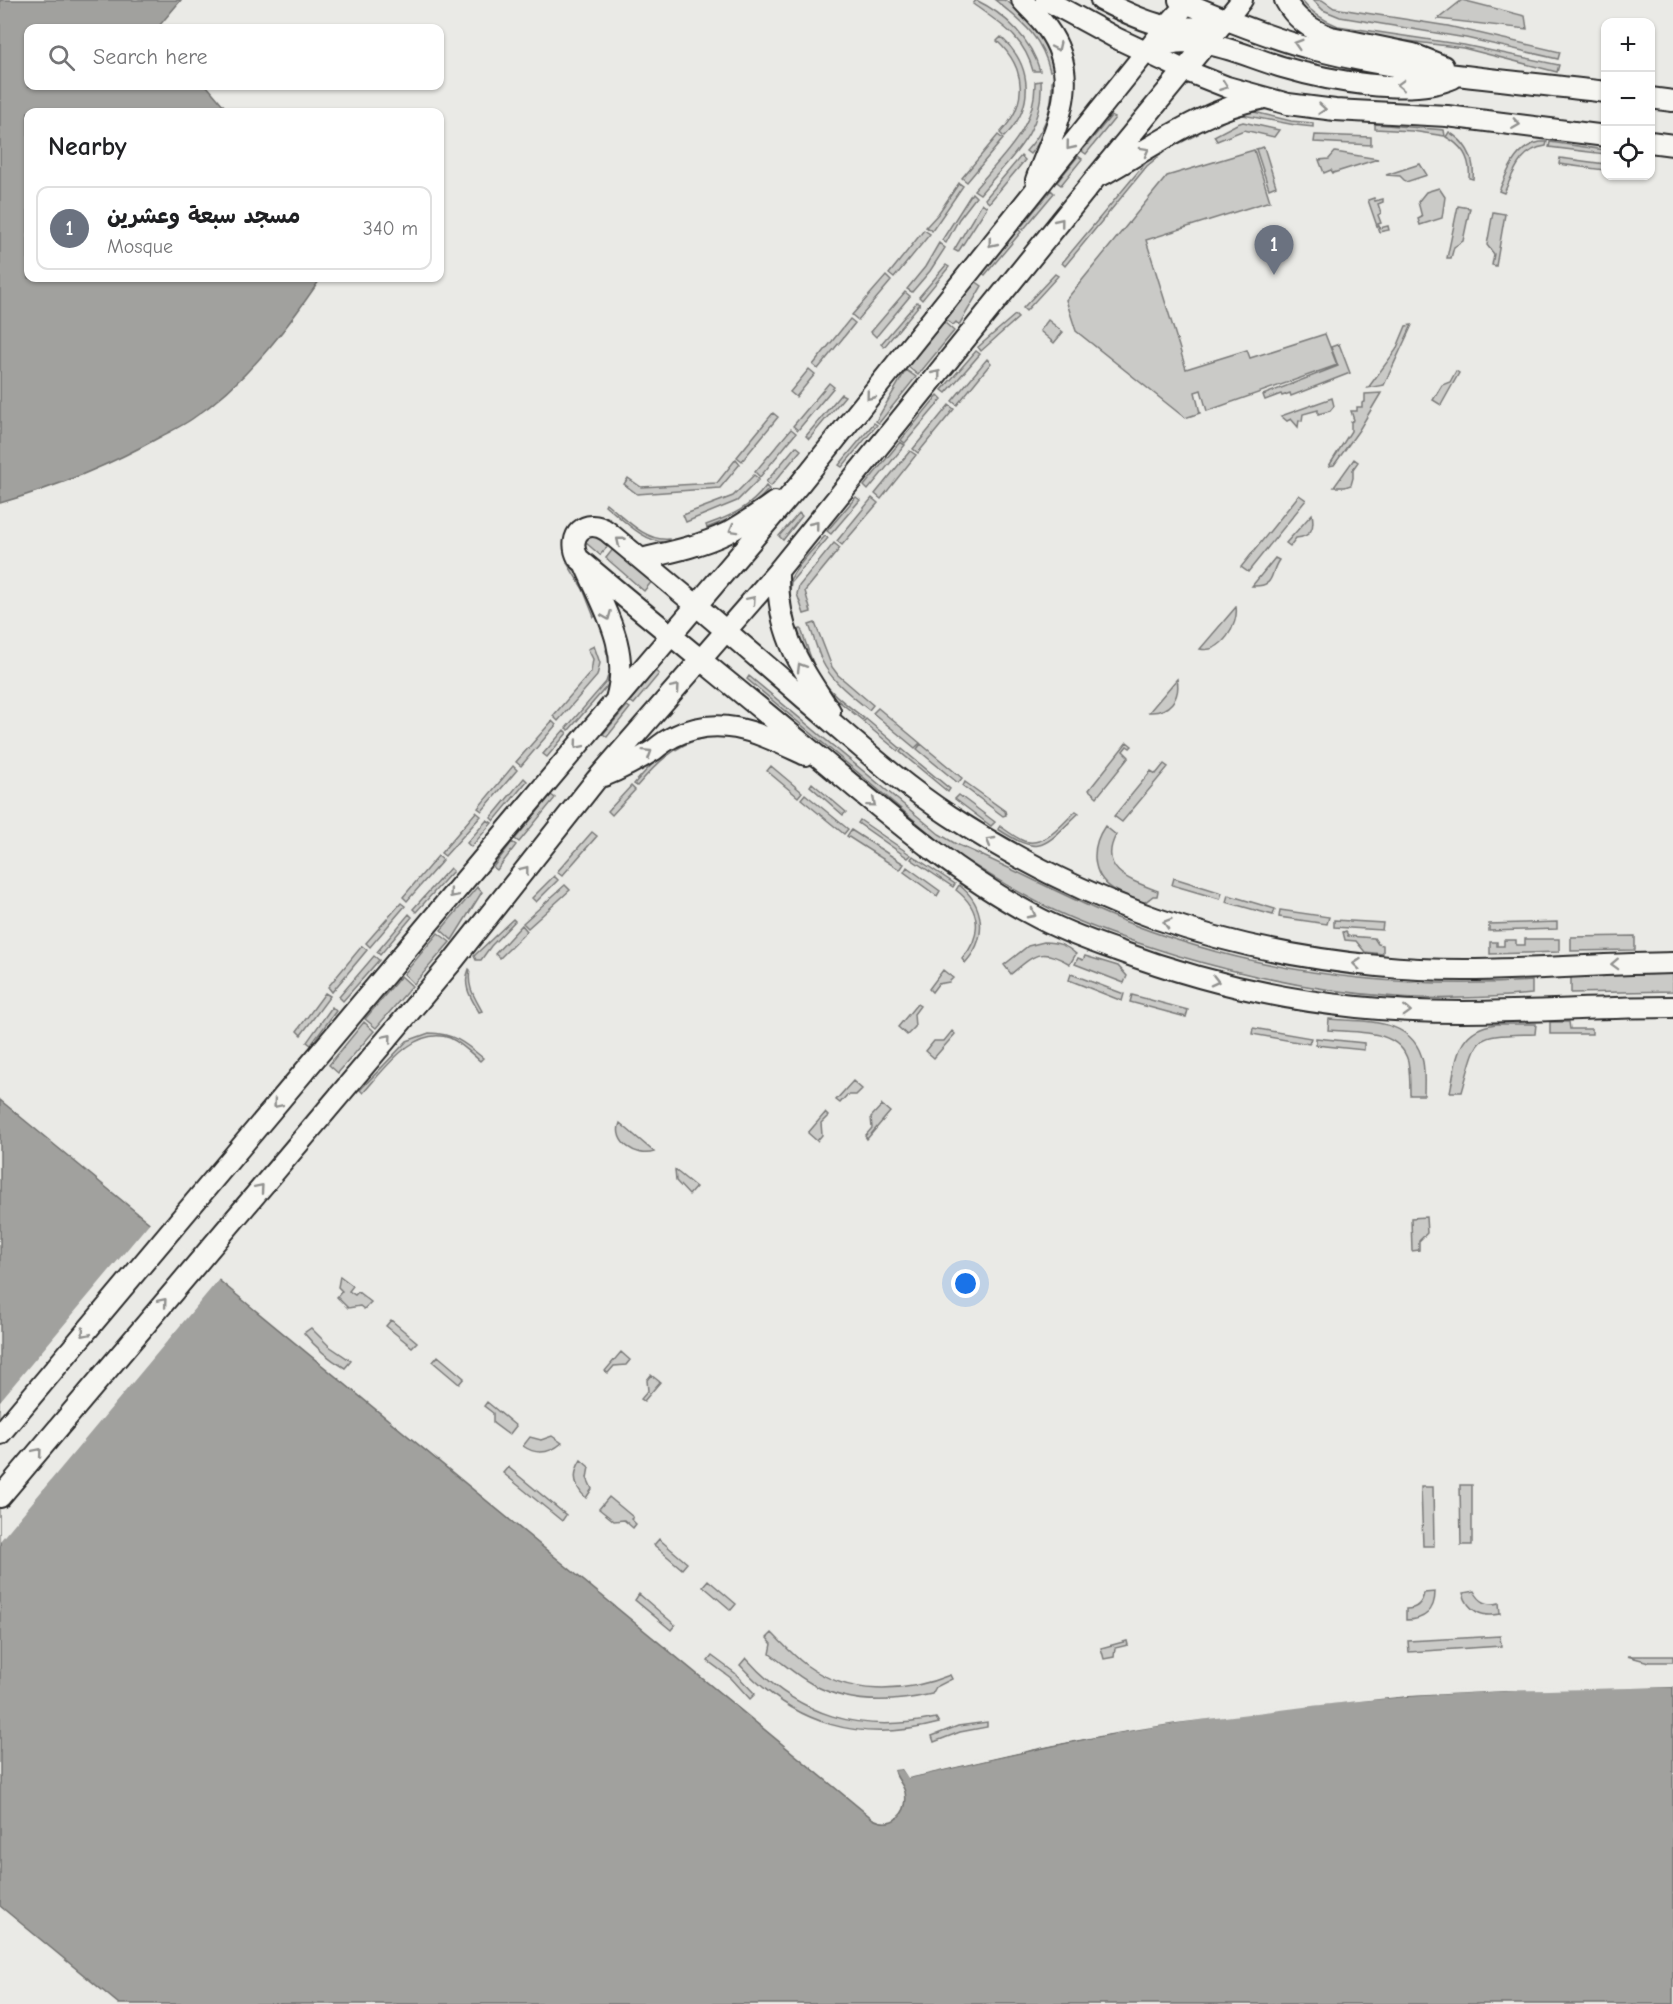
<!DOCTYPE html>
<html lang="en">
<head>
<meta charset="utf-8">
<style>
	body { margin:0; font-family:"Comic Neue","Playpen Sans Arabic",sans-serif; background:#f6f6f6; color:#202124 }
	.controls { position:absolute; right:18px; top:18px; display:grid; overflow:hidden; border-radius:12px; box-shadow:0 2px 4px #0004 }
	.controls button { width:54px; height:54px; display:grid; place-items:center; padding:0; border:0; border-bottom:2px solid #e0e0e0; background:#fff; color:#202124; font:30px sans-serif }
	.you { position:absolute; left:966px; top:1284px; width:21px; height:21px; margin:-15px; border:4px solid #fff; border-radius:50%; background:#1a73e8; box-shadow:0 0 0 9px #1a73e833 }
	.badge { display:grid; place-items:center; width:39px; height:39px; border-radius:50%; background:#0b8043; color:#fff; font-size:20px; font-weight:700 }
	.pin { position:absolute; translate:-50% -50px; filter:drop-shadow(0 2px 3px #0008) }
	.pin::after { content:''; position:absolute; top:32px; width:21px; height:18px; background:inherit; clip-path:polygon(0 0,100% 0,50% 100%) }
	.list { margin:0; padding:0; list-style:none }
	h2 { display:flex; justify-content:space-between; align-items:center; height:78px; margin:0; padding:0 24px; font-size:26px }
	h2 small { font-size:20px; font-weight:400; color:#757577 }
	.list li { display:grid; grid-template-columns:39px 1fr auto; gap:18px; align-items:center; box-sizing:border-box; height:84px; margin:0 12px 12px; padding:0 12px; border:2px solid #e0e0e0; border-radius:12px }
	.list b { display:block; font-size:22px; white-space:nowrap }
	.list p { margin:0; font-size:20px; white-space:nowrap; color:#757577 }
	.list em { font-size:20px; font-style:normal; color:#757577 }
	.icon { flex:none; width:33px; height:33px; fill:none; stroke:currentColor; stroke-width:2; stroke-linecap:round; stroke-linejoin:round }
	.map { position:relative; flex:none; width:1673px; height:2004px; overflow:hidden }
	.search { position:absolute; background:#fff; box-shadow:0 2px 4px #0004; left:24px; top:24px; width:420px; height:66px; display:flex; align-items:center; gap:15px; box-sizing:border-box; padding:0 21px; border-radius:12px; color:#757577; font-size:22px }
	.panel { position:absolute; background:#fff; box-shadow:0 2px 4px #0004; left:24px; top:108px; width:420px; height:174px; border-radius:12px }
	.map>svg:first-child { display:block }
	.green { fill:#cacac7; stroke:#7a7a79; stroke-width:1.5 }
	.water { fill:#a1a19e; stroke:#727270; stroke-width:1.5 }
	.pier { fill:#eaeae6 }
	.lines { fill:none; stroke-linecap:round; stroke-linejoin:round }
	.street-casing { stroke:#2b2b2b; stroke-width:24 }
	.street { stroke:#f6f6f2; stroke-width:20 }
	.oneway { stroke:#90908e }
</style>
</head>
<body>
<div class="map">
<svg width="1673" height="2004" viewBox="0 0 1673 2004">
	<rect width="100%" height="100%" fill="#eaeae6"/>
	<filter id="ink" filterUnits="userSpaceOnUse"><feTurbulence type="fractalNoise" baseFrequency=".0167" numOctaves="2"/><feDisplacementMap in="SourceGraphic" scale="12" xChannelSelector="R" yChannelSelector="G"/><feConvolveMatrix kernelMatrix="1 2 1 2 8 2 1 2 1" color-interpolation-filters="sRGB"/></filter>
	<g filter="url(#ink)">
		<path class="green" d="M976 0C1005 14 1031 39 1040 71H1033C1024 36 1000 24 973 4Z
			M995 0H1004L1008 2C1032 20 1046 41 1054 70L1050 71C1041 35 1022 22 995 0Z
			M1297 0H1301C1311 13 1323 20 1338 26L1464 45 1559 65 1557 72 1463 48 1377 37 1328 27 1310 16Z
			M1313 0H1322L1334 8 1448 26 1560 52 1558 59 1466 38 1340 17 1323 10Z
			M1462 0 1525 16 1527 29 1438 19Z
			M1001 37C1033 66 1035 107 1004 137L1000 133C1028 104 1027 69 997 41Z
			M1056 80C1055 107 1048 134 1030 154L1026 151C1045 131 1053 108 1052 81Z
			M1041 81C1044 132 1010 158 980 194L974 190C1002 156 1036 129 1035 82Z
			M1250 111 1291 121 1313 123V127L1295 125 1243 115 1226 120 1216 126 1214 123 1231 113Z
			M1111 116 1115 118 1086 154 1082 151Z
			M1243 122 1279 130 1274 137 1244 130 1217 141 1214 136 1237 124Z
			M1375 124 1444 130 1445 136 1412 131 1375 129Z
			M1195 130 1198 134 1168 149 1147 166 1065 266 1062 263 1147 161 1155 154Z
			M1449 132C1467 143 1475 158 1473 179L1469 178C1471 159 1463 146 1446 137Z
			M998 135 1003 139 967 182 962 178Z
			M1315 135 1371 137V145L1314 142Z
			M1540 142H1547L1546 146C1520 149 1514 172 1504 193L1499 191C1508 171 1515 147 1540 142Z
			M1550 142 1605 150V154L1549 147Z
			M1264 147 1276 186 1269 189 1256 149Z
			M1254 150 1270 201 1146 240 1186 369 1247 350 1250 358 1325 334 1337 365 1207 411 1201 390 1195 392 1200 413 1185 418 1076 331 1066 300 1167 176Z
			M1335 152 1378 159 1333 173 1331 170 1324 173 1319 160 1329 159Z
			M1021 156 1025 160 989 203 985 199Z
			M1078 156 1082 159 1061 185 1057 182Z
			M1560 158 1605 164 1604 170 1559 164Z
			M1420 164 1427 175 1406 182 1400 176 1386 175Z
			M959 183 963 186 932 231 926 227 938 214Z
			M1439 188 1445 197 1442 218 1420 225 1418 219 1422 217 1418 202 1426 192Z
			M1051 190 1054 193 1023 230 1020 228Z
			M972 193 976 197 959 219 946 243 942 240Z
			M1374 198 1375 201 1383 199V202L1378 204 1381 213 1378 215 1381 223 1378 224 1380 228 1388 226 1389 230 1379 232 1368 200Z
			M982 203 987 207 958 252 954 250Z
			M1458 206 1470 208 1463 241 1454 247 1451 258H1447Z
			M1493 212 1505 214 1496 266 1492 265 1494 254 1487 245Z
			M1018 229 1021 232 985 275 981 272Z
			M924 230 930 234 894 278 889 274Z
			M939 243 945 248 930 271 912 292 907 289 925 267Z
			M946 265 949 267 922 300 919 297Z
			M1055 274 1058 276 1026 311 1023 308Z
			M886 276 891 281 858 320 852 315Z
			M975 281 982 286 959 325 956 322 953 325 946 320Z
			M905 292 910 296 876 337 871 332Z
			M917 302 920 304 884 347 881 344Z
			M1015 315 1018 318 981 351 978 347Z
			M850 319 855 323 818 369 813 365Z
			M1048 320 1063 332 1054 343 1040 331Z
			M944 322 954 331 918 375 907 366Z
			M1412 325 1384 385 1368 388 1396 350 1406 326Z
			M1339 344 1350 373 1291 396 1290 393 1282 396 1281 394 1265 400 1263 395 1338 366 1331 347Z
			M976 351 980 354 946 393 942 390Z
			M987 359 991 363 957 405 952 401Z
			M809 369 815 374 796 397 790 392Z
			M906 370 916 377 879 423 876 421Z
			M1456 371 1459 373 1441 405 1433 400 1442 385 1450 382Z
			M829 383 834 387 798 430 793 426Z
			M1381 393 1359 430 1334 465 1329 466 1351 431V422L1354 420 1351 411H1357V407H1362V403L1365 402V394Z
			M841 394 845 396 809 439 806 436Z
			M938 395 942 399 905 443 901 440Z
			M1332 398 1334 406 1330 411 1318 414V410L1303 414 1302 421 1299 420 1298 427 1291 419 1287 421 1281 416Z
			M949 405 954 409 918 453 913 449Z
			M773 413 778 417 742 461 737 457Z
			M874 423 877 425 842 467 839 465Z
			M791 429 796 433 760 477 755 472Z
			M900 442 905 445 868 490 864 486Z
			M796 446 801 450 771 486 766 482Z
			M910 451 916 455 881 499 875 494Z
			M736 459 740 464 720 488 637 494 624 484 628 478 641 487 717 483Z
			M1354 459 1358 462 1353 469V478L1351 485 1345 487H1334Z
			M754 475 759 479 737 501 686 522 683 515 733 496Z
			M766 486 769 489C750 511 733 518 707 528L706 525C731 516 750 508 766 486Z
			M1299 495 1306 500 1248 572 1241 567Z
			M856 497 860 500 831 534 827 531Z
			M872 498 878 503 842 545 837 541Z
			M606 503C624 517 645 542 669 539V542C646 545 622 519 605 505Z
			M799 513 802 516 783 540 779 536Z
			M1312 514C1315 528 1311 537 1296 538L1290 546 1286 543Z
			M592 533 608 546 600 555 585 542Z
			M825 536 828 538 791 582 789 599 794 614 792 615C773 584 807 557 825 536Z
			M834 543 840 548 805 591 811 612 804 614 797 594 799 586Z
			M614 548 653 580 644 591 606 558Z
			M1275 558 1279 560C1269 574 1276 587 1252 586Z
			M570 561C581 578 590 596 596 616L594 617 583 589 567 563Z
			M1236 607C1239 625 1221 654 1200 649Z
			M815 623 832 667 838 675 873 705 869 710C852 696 832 682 822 661 817 650 814 637 809 625Z
			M801 629C807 645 811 664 821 678 831 694 849 706 864 718L862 720 825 690 808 661 797 630Z
			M594 646 600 663 597 676 558 721 553 716 591 672 593 659 588 649Z
			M609 648C614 659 613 674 608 685L569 730 566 728 606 682 611 666 606 650Z
			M655 671 659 674 634 704 630 701Z
			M749 676 939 834 956 844C1008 866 1057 893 1109 915 1243 971 1388 990 1532 981V994C1487 998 1442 1000 1396 997 1322 992 1250 977 1179 956 1131 941 1084 926 1039 903 1007 886 976 867 946 847L747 679Z
			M1177 679C1181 698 1169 713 1149 712Z
			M627 706 630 708 607 737 603 734Z
			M878 708 920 743 915 748 873 713Z
			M866 719 900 748 898 751 863 722Z
			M552 721 556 725 521 766 516 762Z
			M564 730 567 733 547 757 543 754Z
			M704 736V738C674 745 656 764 637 786L634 784C658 757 667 745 704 736Z
			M1127 742 1132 746 1130 748 1127 746 1123 751 1129 757 1097 797 1089 790Z
			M921 744 962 778 958 783 917 749Z
			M902 749 950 789 948 792 900 752Z
			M1164 764 1168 767 1122 822 1114 816 1151 771 1156 774Z
			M513 766 517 770 482 811 478 808Z
			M771 766 802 792 798 797 767 771Z
			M524 778 527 781 494 821 491 818Z
			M965 782 1005 811 1006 815 1003 816 963 786Z
			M812 783 846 812 843 815 810 786Z
			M631 786 635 790 612 815 608 811Z
			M805 794 848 829 844 834 801 799Z
			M551 795 555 798 519 842 515 839Z
			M959 795 995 822 991 826 955 799Z
			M1076 811 1079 813C1044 846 1042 858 998 829L1000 826C1007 831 1016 838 1024 841 1045 848 1063 823 1076 811Z
			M476 812 481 816 445 856 441 853Z
			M487 820 492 823 471 847 467 843Z
			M860 820 911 855 908 858 858 823Z
			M1105 826 1116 835C1097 871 1132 881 1158 891L1157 896H1153L1144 903C1134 898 1123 895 1113 889 1090 874 1091 846 1105 826Z
			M851 830 904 864 900 870 847 836Z
			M592 832 597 836 562 876 557 872Z
			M512 842 516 845 497 870 493 867Z
			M438 856 443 860 407 901 403 897Z
			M913 856 955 884 953 887 911 859Z
			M907 867 940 891 937 896 904 872Z
			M450 868 453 871 416 912 413 909Z
			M554 876 558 880 536 902 532 898Z
			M1174 878 1222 893 1220 899 1172 885Z
			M565 885 570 890 528 928 523 923Z
			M959 885C985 905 988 938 965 963L962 959C983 935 981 909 956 890Z
			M477 887 482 892 452 940 441 930Z
			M1228 895 1275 909 1273 915 1226 902Z
			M401 903 405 906 370 947 366 943Z
			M1280 910 1329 917 1327 924 1279 917Z
			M409 914 412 917 380 955 377 952Z
			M513 919 515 921 491 946 481 960H476L474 956Z
			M1334 920 1383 923 1382 930 1334 927Z
			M1557 922V929L1489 931V924Z
			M522 925 527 931 500 958 495 954Z
			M1346 931 1348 936 1374 938 1378 944 1383 945V954L1365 952 1356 941 1345 940 1343 932Z
			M438 933 450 942 414 984 404 974Z
			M1635 936V950L1571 951V937Z
			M1525 939H1559V952L1490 954V942H1497V946H1504V940H1516V945H1525Z
			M1044 942C1057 942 1066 945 1076 954L1070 964C1041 947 1035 954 1011 974L1004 965 1028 946Z
			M362 946 367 950 332 992 328 987Z
			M374 956 379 960 343 1001 339 997Z
			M1085 956 1118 966 1127 976 1124 983 1075 964 1078 958 1083 960Z
			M469 969 470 970C467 987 474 996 482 1011L479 1012C471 998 462 986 469 969Z
			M943 970 953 978 949 982 938 984 932 992 929 989Z
			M1071 974 1124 994 1122 1001 1069 980Z
			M1673 974V991L1571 993V976Z
			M401 976 412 986 376 1028 365 1019Z
			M325 993 330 996 301 1035 297 1031Z
			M1132 995 1188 1010 1186 1017 1130 1002Z
			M917 1004 920 1006 914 1014 915 1027 907 1035 898 1027Z
			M332 1007 336 1011 311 1045 307 1042Z
			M1329 1019C1365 1022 1414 1017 1423 1062 1425 1073 1424 1085 1424 1095H1410C1410 1084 1410 1072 1408 1061 1399 1028 1355 1033 1328 1030Z
			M364 1022 374 1031 338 1073 329 1065Z
			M1550 1022H1569L1570 1029H1592V1034H1550Z
			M1496 1024H1536L1535 1034C1472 1036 1479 1032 1462 1092H1450C1457 1060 1456 1029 1496 1024Z
			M1253 1028 1311 1038 1309 1044 1252 1034Z
			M952 1031 955 1034 934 1058 926 1051 934 1041H944Z
			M429 1033C453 1033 465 1043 483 1058L480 1061C471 1053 461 1043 450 1038 414 1025 384 1070 363 1093L360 1090 407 1041Z
			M1316 1038 1364 1043V1050L1316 1045Z
			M853 1081 862 1089 856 1095H847L840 1103 836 1100Z
			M882 1105 890 1112 867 1139 865 1136 872 1128 871 1117Z
			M825 1113 828 1116 821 1123 822 1135 817 1141 808 1133Z
			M620 1123 654 1152C637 1158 612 1142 620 1123Z
			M675 1170 696 1187 689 1195 676 1181Z
			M1426 1217 1427 1233 1419 1241V1250L1412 1251 1411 1218Z
			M340 1276 353 1286 349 1291 355 1295 358 1292 371 1302 364 1309 360 1306 348 1308 337 1297 342 1291 338 1287Z
			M391 1320 417 1342 412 1347 386 1326Z
			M311 1328 329 1346 351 1361 345 1368C329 1359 316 1348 304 1333Z
			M621 1352 630 1360 626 1365 614 1366 608 1373 605 1371Z
			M438 1356 464 1378 459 1384 433 1362Z
			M651 1375 660 1382 644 1401 641 1399 648 1391 647 1380Z
			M487 1402 516 1426 509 1435 493 1423V1413L484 1406Z
			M552 1436 562 1443C549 1454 536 1455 523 1446L530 1437 541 1440Z
			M581 1460 589 1467 587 1478 592 1489 586 1498C574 1487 572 1474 581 1460Z
			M508 1467 566 1515 562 1521 503 1473Z
			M1460 1485H1472V1545H1461Z
			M1421 1487H1433L1434 1546H1423Z
			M609 1497 633 1517 631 1519 636 1524 633 1528 624 1520 614 1521 599 1509Z
			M659 1539 687 1563 682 1569 654 1545Z
			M708 1580 736 1604 731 1610 703 1586Z
			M1474 1591C1480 1602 1487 1606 1499 1603L1500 1614C1482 1618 1468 1611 1463 1593Z
			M1435 1592C1435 1611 1424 1620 1406 1620V1609C1416 1609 1422 1604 1424 1593Z
			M639 1594 675 1625 671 1630 635 1600Z
			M772 1633C783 1644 794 1656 806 1665 849 1696 903 1694 950 1675L952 1679 936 1687 932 1694C892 1703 849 1705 812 1684 797 1676 784 1664 770 1654L772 1644 767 1638Z
			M1500 1636 1501 1646 1409 1652 1408 1641Z
			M1127 1641 1128 1645 1115 1648 1114 1657 1104 1659 1101 1648Z
			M712 1656 735 1673 755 1694 750 1699 731 1678 708 1661Z
			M1627 1656H1673V1662H1649Z
			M746 1658C798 1717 861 1734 936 1718L939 1723C860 1744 795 1725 740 1665Z
			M987 1722V1727L960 1732 934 1742 932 1736 958 1726Z"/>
		<path class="water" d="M0 0H181L159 26 160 28H28V86H207L229 112H28V278H321C286 330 245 383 192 419 182 426 171 431 160 437 110 465 56 487 0 503Z
			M0 1100 873 1819C893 1829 909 1813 905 1792 903 1784 896 1778 894 1770L902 1769 909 1778C997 1758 1085 1737 1175 1723 1340 1697 1507 1687 1673 1687V2004H119L0 1906Z"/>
		<path class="pier" d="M151 1221 220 1278 0 1541V1401Z
			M1599 1684H1673V1687L1503 1691 1407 1696 1312 1706 1176 1723 1109 1734 1042 1747 908 1778 902 1769 894 1770 896 1776 893 1777 891 1770 893 1767 902 1766 910 1775 1041 1744 1176 1720 1244 1711 1407 1693Z"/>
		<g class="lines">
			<g class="street-casing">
				<path id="street" d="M1022 0C1030 9 1040 18 1047 28 1084 79 1055 128 1036 180
					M1046 0 1116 38 1184 70 1227 87 1288 104 1335 110 1447 116 1606 136
					M1101 0C1143 22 1180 39 1226 19
					M1179 0C1223 19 1270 38 1316 50 1411 74 1509 80 1606 92
					M1285 0C1295 19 1311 30 1331 37L1413 54 1443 66
					M1146 52C1193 28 1235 53 1282 67 1326 80 1410 97 1453 78
					M1650 98 1673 101
					M1650 142 1673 145
					M1104 174C1154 146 1204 109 1261 99
					M641 559C671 552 700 546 727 533 744 524 759 513 775 502
					M585 565C604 609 631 649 616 699
					M778 571C777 632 797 661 830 711
					M604 776C621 769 638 760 654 750 660 745 666 740 673 737 721 712 762 735 806 755
					M1673 963C1575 964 1476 976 1378 966 1220 951 1083 903 950 816 898 782 852 739 805 699 740 642 674 586 607 531 586 517 566 535 578 558 652 621 728 681 803 744 876 804 947 869 1031 914 1058 929 1087 940 1116 950 1194 979 1275 999 1357 1007 1462 1018 1568 1007 1673 1007
					M0 1434 616 700 799 485 1166 27 1190 0
					M0 1497 452 962 596 780 778 571 1094 180 1242 0"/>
			</g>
			<use href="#street" class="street"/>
		</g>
		<defs><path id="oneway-chevron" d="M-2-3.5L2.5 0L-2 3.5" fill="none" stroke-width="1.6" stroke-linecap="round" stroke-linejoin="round" transform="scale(1.5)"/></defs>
		<g class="oneway">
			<use href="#oneway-chevron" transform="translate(1298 44) rotate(-163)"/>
			<use href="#oneway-chevron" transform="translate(1057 47) rotate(65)"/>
			<use href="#oneway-chevron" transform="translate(1401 85) rotate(-178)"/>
			<use href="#oneway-chevron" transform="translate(1224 86) rotate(20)"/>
			<use href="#oneway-chevron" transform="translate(1322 109) rotate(5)"/>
			<use href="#oneway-chevron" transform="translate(1516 124) rotate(8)"/>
			<use href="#oneway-chevron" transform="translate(1070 146) rotate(129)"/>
			<use href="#oneway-chevron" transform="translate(1145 151) rotate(-29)"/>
			<use href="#oneway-chevron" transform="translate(1060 222) rotate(-51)"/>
			<use href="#oneway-chevron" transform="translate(992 243) rotate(129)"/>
			<use href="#oneway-chevron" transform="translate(937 374) rotate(-51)"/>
			<use href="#oneway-chevron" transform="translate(870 396) rotate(129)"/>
			<use href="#oneway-chevron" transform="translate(815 525) rotate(-51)"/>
			<use href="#oneway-chevron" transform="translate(733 529) rotate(151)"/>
			<use href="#oneway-chevron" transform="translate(620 541) rotate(-141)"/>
			<use href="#oneway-chevron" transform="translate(752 600) rotate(-49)"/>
			<use href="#oneway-chevron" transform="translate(607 616) rotate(67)"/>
			<use href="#oneway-chevron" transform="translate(801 667) rotate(-121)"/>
			<use href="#oneway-chevron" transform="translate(676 688) rotate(-49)"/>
			<use href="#oneway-chevron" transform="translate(578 745) rotate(130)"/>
			<use href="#oneway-chevron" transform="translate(648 753) rotate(-32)"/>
			<use href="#oneway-chevron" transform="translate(872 803) rotate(40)"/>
			<use href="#oneway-chevron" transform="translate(990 841) rotate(-150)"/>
			<use href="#oneway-chevron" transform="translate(525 870) rotate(-52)"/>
			<use href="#oneway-chevron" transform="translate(453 894) rotate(130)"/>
			<use href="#oneway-chevron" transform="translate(1032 914) rotate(28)"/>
			<use href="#oneway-chevron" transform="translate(1167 923) rotate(-162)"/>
			<use href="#oneway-chevron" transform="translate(1357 964) rotate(-174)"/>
			<use href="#oneway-chevron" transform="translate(1615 964) rotate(178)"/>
			<use href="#oneway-chevron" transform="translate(1215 981) rotate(14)"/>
			<use href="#oneway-chevron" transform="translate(1407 1011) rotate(2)"/>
			<use href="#oneway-chevron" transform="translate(388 1038) rotate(-50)"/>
			<use href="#oneway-chevron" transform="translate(277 1104) rotate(130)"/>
			<use href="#oneway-chevron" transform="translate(260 1188) rotate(-49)"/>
			<use href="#oneway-chevron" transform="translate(163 1302) rotate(-50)"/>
			<use href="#oneway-chevron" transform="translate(85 1333) rotate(130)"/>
			<use href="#oneway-chevron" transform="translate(38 1452) rotate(-50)"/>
		</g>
	</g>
</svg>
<div class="controls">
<button>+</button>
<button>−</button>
<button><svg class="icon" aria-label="locate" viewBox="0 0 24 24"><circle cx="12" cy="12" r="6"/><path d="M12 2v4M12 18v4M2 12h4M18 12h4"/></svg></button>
</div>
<div class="you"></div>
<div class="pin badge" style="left:1274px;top:275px;background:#6b7280">1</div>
<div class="search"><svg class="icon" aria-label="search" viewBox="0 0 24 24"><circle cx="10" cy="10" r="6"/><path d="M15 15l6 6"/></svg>Search here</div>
<section class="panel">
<h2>Nearby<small></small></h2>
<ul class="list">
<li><span class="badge" style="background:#6b7280">1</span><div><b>مسجد سبعة وعشرين</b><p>Mosque</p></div><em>340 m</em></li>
</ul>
</section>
</div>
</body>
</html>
